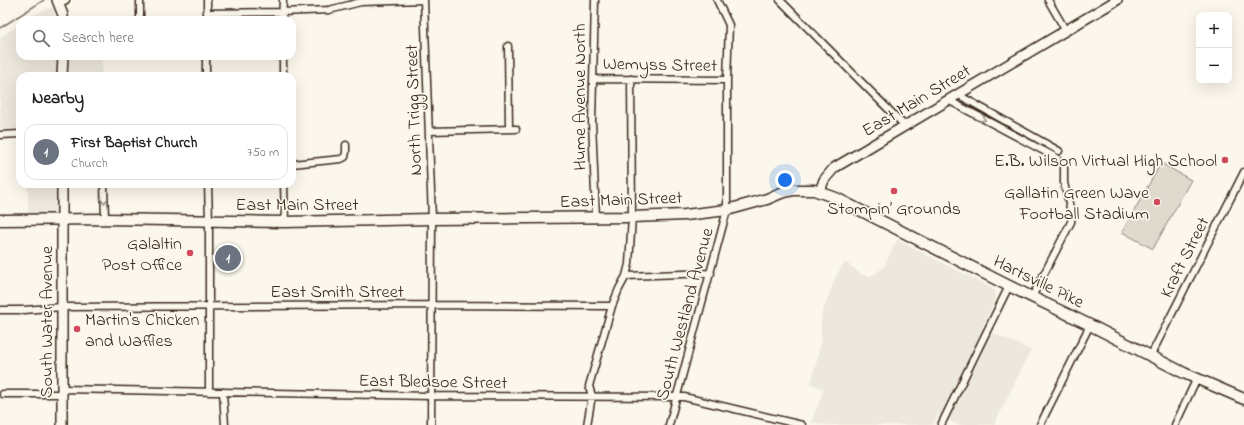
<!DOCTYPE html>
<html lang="en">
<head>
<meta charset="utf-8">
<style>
	body { margin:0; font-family:"Indie Flower",sans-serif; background:#f2f2f2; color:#202124 }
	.controls { position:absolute; right:12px; top:12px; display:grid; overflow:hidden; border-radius:8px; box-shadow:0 4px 16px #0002 }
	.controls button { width:36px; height:36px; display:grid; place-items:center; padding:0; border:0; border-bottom:1px solid #e0e0e0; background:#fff; color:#202124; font:20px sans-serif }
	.you { position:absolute; left:785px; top:180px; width:14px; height:14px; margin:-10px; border:3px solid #fff; border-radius:50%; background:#1a73e8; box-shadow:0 0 0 6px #1a73e833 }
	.badge { display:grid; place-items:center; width:26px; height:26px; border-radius:50%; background:#d1495b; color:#fff; font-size:13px; font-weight:700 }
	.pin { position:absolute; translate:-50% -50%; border:2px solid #fff; box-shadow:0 1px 4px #0006 }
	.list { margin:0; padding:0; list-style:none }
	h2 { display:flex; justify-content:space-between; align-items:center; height:52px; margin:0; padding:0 16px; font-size:17px }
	h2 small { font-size:13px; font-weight:400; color:#757577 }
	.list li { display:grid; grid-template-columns:26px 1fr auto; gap:12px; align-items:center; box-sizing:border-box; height:56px; margin:0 8px 8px; padding:0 8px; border:1px solid #e0e0e0; border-radius:12px }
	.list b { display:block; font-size:15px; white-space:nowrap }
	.list p { margin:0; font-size:13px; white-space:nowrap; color:#757577 }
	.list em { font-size:13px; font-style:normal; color:#757577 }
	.icon { flex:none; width:22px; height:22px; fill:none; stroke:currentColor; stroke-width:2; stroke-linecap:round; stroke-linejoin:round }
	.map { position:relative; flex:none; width:1244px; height:425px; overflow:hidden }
	.search { position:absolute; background:#fff; box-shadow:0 4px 16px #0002; left:16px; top:16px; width:280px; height:44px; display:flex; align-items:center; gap:10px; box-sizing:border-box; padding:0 14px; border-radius:12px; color:#757577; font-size:15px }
	.panel { position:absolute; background:#fff; box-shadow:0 4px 16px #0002; left:16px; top:72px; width:280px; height:116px; border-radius:12px }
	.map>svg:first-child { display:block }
	.built { fill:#ede8dd }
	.pitch { fill:#dfd9ce; stroke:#8d8276 }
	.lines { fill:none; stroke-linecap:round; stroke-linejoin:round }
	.stream { stroke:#85796d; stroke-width:1.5 }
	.street-casing { stroke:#3b2a1e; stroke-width:9 }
	.secondary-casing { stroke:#3b2a1e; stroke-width:12 }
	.primary-casing { stroke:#3b2a1e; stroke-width:13 }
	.street { stroke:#fbf7ec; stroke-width:6 }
	.secondary { stroke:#fbf7ec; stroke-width:9 }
	.primary { stroke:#fbf7ec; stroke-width:10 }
	.oneway { stroke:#9b9085 }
	.poi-dot { fill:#d1495b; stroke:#fbf7ec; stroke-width:1.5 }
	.labels { text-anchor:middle; stroke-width:3.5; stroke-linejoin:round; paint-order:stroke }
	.street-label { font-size:18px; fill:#3b2a1e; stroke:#fbf7ec }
	.poi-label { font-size:18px; fill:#3b2a1e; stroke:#fbf7ec; text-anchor:end }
</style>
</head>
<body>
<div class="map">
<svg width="1244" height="425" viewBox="0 0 1244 425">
	<rect width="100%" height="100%" fill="#fbf7ec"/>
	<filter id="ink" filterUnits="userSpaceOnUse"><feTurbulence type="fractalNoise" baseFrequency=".025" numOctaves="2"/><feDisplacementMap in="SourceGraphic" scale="8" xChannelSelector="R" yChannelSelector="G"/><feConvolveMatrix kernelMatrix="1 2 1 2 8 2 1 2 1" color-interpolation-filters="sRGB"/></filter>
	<g filter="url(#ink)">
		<path class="built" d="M53 7 56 20H26L39 12Z
			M20 24V56H102V76H20V130L0 129V37Z
			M28 184H59V216H28Z
			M897 240 988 286 995 291 996 299 982 328 1031 350 994 425H958L938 415 933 425H825L811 422 824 389 811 384 821 343V316L836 276 845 262 863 275 871 276 883 268Z"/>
		<path class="pitch" d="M1161 163 1191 180 1153 249 1122 232Z"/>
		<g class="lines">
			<path class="stream" d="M0 28 44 0"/>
			<g class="street-casing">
				<path id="street" d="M140 0V20
					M424 0 432 219 431 425
					M595 0 592 122 596 217
					M780 0 905 126
					M1048 0 1066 31
					M59 4 66 0
					M207 13 282 12 329 10 361 2 424 0
					M207 20V0
					M282 20 283 0
					M508 46 509 129
					M206 56V76
					M283 56V76
					M593 79 727 80
					M957 94 1059 151
					M948 100 1057 158
					M429 131 516 129
					M0 135 20 134
					M292 164 341 159 345 157 346 152V145
					M104 184 105 219
					M208 184 209 221V392
					M284 184 285 222
					M626 276 711 273
					M1032 297 1071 222 1072 216 1064 183V168
					M0 310H24L62 307 431 305 612 306
					M1151 355 1244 172
					M62 389 431 396 684 397 802 425
					M223 392 225 425
					M3 394H62
					M587 425 592 396 589 386 612 306 619 289 626 276 629 264 632 217 631 79
					M669 425 727 210V80L729 25 717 0
					M941 425 1009 286
					M1040 425 1090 325
					M1175 425 1197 378"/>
			</g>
			<g class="secondary-casing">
				<path id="secondary" d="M57 0 63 15V20
					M62 76 63 56
					M62 184V425
					M820 191 824 180 834 168 1117 0"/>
			</g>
			<g class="primary-casing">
				<path id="primary" d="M0 220 105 219 285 222 432 219 632 217 685 215 727 210 767 199 781 193 794 190H814L836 198 1009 286 1090 325 1184 373 1244 399"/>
			</g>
			<use href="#street" class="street"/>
			<use href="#secondary" class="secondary"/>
			<use href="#primary" class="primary"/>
		</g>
		<defs><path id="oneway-chevron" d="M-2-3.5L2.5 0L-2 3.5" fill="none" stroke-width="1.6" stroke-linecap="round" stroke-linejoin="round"/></defs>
		<g class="oneway">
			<use href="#oneway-chevron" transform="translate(983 119) rotate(28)"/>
			<use href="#oneway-chevron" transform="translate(104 201) rotate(89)"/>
		</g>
	</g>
	<g class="poi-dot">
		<circle cx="1225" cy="160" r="4"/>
		<circle cx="894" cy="191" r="4"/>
		<circle cx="1157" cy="202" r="4"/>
		<circle cx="190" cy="253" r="4"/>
		<circle cx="77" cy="329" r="4"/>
	</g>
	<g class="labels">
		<g class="street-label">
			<text transform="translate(660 64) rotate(1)" y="6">Wemyss Street</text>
			<text transform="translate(579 97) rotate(-90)" y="6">Hume Avenue North</text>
			<text transform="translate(916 100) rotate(-31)" y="6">East Main Street</text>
			<text transform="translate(413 110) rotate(-92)" y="6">North Trigg Street</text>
			<text transform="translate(621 199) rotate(-2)" y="6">East Main Street</text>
			<text x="297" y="210">East Main Street</text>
			<text transform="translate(1184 257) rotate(-63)" y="6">Kraft Street</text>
			<text transform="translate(1039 281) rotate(26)" y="6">Hartsville Pike</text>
			<text x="337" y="297">East Smith Street</text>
			<text transform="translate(684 314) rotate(-75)" y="6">South Westland Avenue</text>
			<text transform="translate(46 322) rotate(-90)" y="6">South Water Avenue</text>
			<text transform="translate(433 381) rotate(1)" y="6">East Bledsoe Street</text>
		</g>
		<g class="poi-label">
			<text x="1217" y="166">E.B. Wilson Virtual High School</text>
			<text x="1149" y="198">Gallatin Green Wave<tspan x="1149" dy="21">Football Stadium</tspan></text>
			<text x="894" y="214" text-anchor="middle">Stompin’ Grounds</text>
			<text x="182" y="249">Galaltin<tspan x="182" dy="21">Post Office</tspan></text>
			<text x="85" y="325" text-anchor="start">Martin's Chicken<tspan x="85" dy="21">and Waffles</tspan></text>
		</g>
	</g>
</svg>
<div class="controls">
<button>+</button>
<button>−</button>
</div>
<div class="you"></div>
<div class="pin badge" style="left:228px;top:258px;background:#6b7280">1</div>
<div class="search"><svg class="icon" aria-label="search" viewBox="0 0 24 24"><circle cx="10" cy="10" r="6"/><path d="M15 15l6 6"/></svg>Search here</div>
<section class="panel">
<h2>Nearby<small></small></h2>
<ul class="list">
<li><span class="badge" style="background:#6b7280">1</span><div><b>First Baptist Church</b><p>Church</p></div><em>750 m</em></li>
</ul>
</section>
</div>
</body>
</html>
